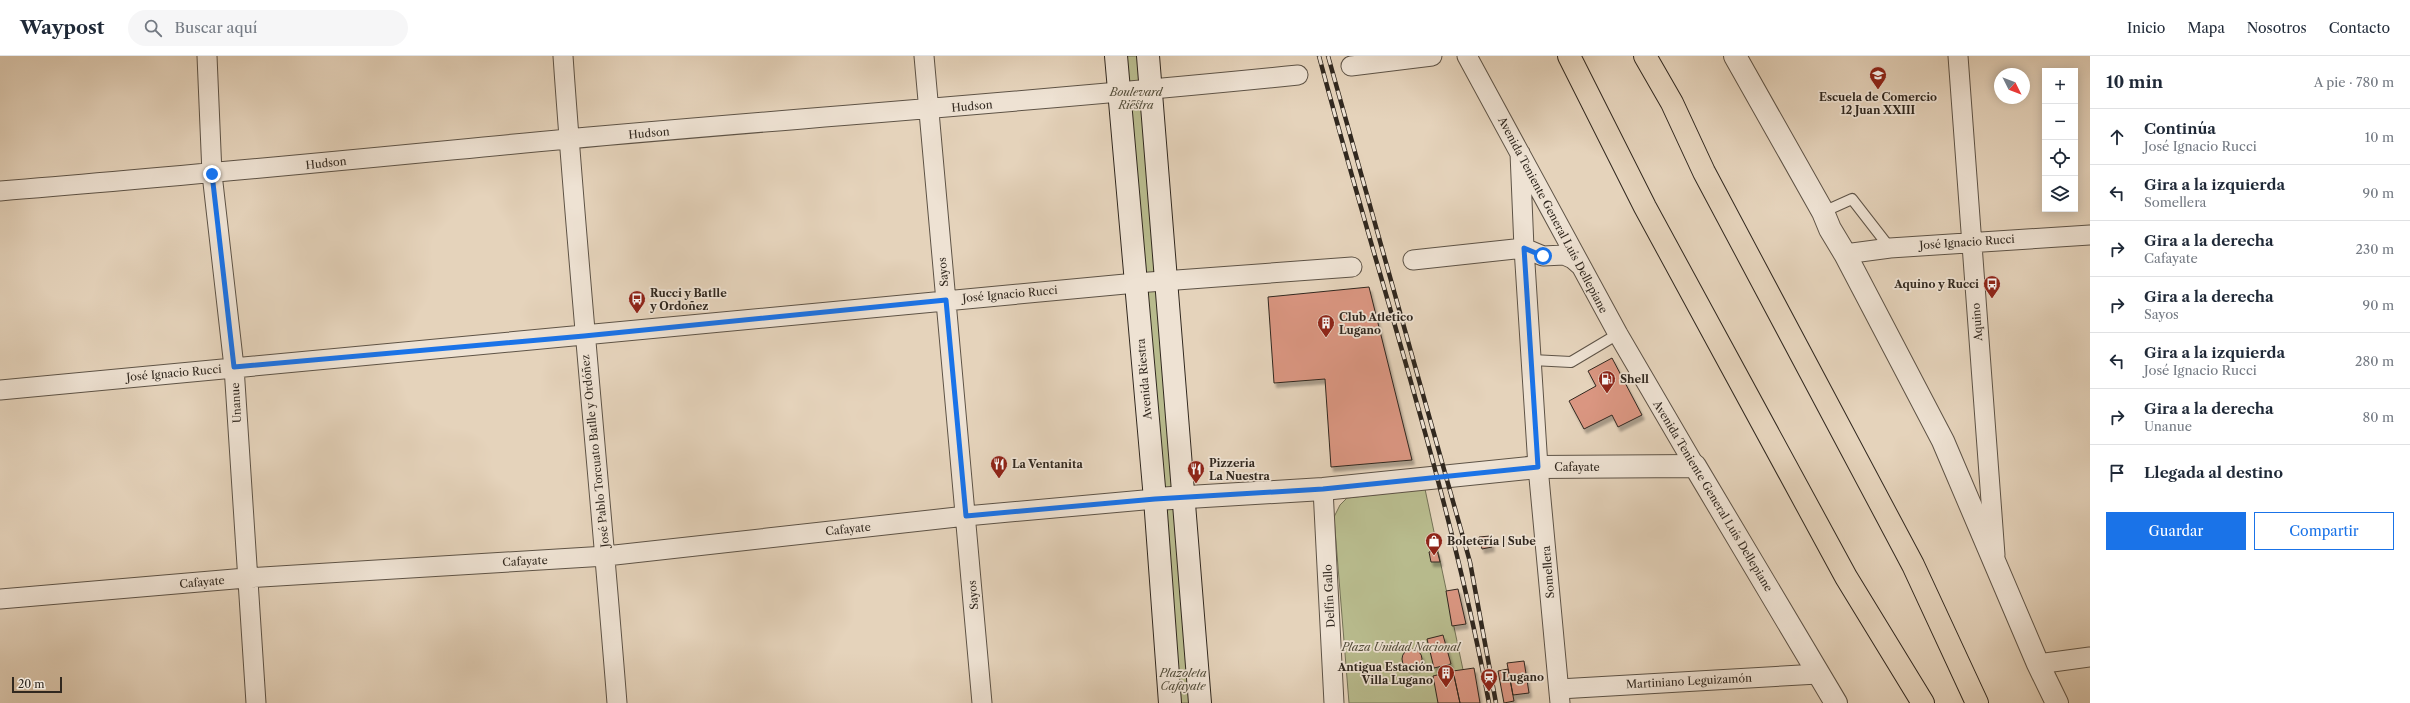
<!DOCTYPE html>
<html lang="es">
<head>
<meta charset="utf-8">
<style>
	body { margin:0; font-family:"Libre Caslon Text",serif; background:#f6f6f7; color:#1f2937 }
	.controls { position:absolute; right:12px; top:12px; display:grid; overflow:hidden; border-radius:0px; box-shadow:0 2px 10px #0003 }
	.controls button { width:36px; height:36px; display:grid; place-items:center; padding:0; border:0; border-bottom:1px solid #e0e1e3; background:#fff; color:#1f2937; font:20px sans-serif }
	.compass { position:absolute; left:1994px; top:12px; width:36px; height:36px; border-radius:50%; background:#fff; box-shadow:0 2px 10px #0003; rotate:132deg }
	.scale { position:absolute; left:12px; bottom:10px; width:50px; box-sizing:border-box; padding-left:4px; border:2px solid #31281f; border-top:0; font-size:11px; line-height:14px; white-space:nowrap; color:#31281f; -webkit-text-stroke:3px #eee2d3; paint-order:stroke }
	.stop { position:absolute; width:12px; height:12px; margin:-9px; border:3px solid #1a73e8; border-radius:50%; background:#fff }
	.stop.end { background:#1a73e8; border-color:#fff; box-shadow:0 1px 4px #0008 }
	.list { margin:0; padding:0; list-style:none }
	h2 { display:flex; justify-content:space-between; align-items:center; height:52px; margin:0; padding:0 16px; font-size:17px }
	h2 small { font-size:13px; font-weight:400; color:#747a83 }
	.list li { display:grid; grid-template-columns:26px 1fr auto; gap:12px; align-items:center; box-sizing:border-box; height:56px; padding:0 16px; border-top:1px solid #e0e1e3 }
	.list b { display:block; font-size:15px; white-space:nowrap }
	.list p { margin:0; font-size:13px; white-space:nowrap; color:#747a83 }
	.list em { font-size:13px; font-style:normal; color:#747a83 }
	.actions { display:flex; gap:8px; padding:12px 16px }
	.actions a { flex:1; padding:9px 0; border:1px solid #1a73e8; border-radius:0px; text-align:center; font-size:14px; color:#1a73e8 }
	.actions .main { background:#1a73e8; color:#fff }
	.icon { flex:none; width:22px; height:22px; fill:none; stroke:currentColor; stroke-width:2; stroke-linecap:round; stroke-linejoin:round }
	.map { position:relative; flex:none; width:2090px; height:647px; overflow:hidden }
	header { display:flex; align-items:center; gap:24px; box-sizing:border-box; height:56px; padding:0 20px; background:#fff; border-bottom:1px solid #e0e1e3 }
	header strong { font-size:19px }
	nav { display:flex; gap:22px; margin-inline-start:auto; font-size:14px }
	.search { width:280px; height:36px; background:#f6f6f7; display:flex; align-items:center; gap:10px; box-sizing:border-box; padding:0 14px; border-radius:22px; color:#747a83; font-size:15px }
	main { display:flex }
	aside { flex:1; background:#fff }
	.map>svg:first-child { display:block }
	.green { fill:#b8bb8d; stroke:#747256 }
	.building { fill:#da9681; stroke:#31281f; filter:url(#shadow) }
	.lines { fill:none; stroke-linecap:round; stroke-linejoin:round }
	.service-casing { stroke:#5e5346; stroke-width:12 }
	.minor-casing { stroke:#5e5346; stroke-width:21 }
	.tertiary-casing { stroke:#5e5346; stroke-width:24 }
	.secondary-casing { stroke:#31281f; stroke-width:24 }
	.motorway-casing { stroke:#31281f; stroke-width:24 }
	.service { stroke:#eee2d3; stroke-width:10 }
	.minor { stroke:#eee2d3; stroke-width:19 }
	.tertiary { stroke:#eee2d3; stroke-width:22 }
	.secondary { stroke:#eee2d3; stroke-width:22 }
	.motorway { stroke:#e5d3bb; stroke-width:22 }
	.rail-casing { stroke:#31281f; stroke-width:4.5 }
	.rail { stroke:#eee2d3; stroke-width:3; stroke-dasharray:9; stroke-linecap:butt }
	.route { stroke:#1a73e8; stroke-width:5 }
	.labels { text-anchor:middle; stroke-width:3.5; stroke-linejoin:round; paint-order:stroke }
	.park-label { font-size:11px; font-style:italic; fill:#534d3a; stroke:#eee2d3 }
	.poi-label { font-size:11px; font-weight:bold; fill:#31281f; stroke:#eee2d3; text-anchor:start }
	.street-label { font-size:11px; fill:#31281f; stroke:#eee2d3 }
</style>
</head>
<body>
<header>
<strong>Waypost</strong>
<div class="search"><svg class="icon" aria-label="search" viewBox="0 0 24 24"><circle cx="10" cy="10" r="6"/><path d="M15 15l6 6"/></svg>Buscar aquí</div>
<nav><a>Inicio</a><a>Mapa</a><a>Nosotros</a><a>Contacto</a></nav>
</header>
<main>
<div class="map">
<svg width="2090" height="647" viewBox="0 0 2090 647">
	<defs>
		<filter id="shadow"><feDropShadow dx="2.5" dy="4.5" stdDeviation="1" flood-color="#0004"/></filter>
	</defs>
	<rect width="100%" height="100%" fill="#e5d3bb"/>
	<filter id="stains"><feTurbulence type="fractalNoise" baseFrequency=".005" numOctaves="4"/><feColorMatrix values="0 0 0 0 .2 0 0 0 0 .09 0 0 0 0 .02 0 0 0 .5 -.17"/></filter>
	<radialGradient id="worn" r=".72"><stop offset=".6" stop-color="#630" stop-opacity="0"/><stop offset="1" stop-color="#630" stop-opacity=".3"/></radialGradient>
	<path class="green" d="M1116 0H1148L1200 647H1170Z
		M1425 433 1470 647H1349L1334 461 1340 449 1347 442Z"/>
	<path class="building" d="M1369 231 1412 404 1331 411 1325 323 1274 327 1268 241Z
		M1612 302 1642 359 1618 371 1612 359 1584 373 1569 345 1596 330 1588 315Z
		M1490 480 1492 491 1482 493 1479 481Z
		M1437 494 1440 506H1431L1429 496Z
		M1458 533 1466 568 1452 570 1446 535Z
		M1443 579 1451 608 1434 612 1427 583Z
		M1402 603a10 10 0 1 1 20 0a10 10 0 1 1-20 0Z
		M1524 605 1529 637 1513 639 1507 607Z
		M1474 612 1480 647H1460L1453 615Z
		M1508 613 1514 645 1504 647 1498 615Z
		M1453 615 1460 647H1438L1433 620Z"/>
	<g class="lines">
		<g class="service-casing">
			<path id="service" d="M1823 156 1852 143 1890 192
				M1532 304 1571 306 1618 278"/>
		</g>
		<g class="minor-casing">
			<path id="minor" d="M207 0 212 118 234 311 256 647
				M563 0C578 216 600 431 617 647
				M924 0 982 647
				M1467 0 1618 278 1695 410
				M1958 0 1995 499
				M1351 10 1432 0
				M1520 97 1524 192 1538 411 1560 647
				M0 135C189 120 378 101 567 83 811 61 1055 44 1298 19
				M1845 198 1890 192 2090 179
				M1413 204 1524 192 1543 200 1564 199 1573 203 1581 210
				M0 334 1136 227 1352 211
				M1323 433 1334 647
				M0 543 246 522 606 500 966 460 1155 443
				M2038 608 2090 601
				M1559 633 1818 618"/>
		</g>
		<g class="tertiary-casing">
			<path id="tertiary" d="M1735 0 1823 156 1830 173 1845 198 1943 385 2038 608 2057 647
				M1155 443 1323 433 1538 411 1695 410 1836 647"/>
		</g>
		<g class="secondary-casing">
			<path id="secondary" d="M1116 0 1155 443 1170 647
				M1148 0 1200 647"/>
		</g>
		<g class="motorway-casing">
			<path id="motorway" d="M1569 0 1645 151 1846 521 1923 647
				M1645 0 1672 47 1704 116 1913 509 1977 647"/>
		</g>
		<use href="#service" class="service"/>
		<use href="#minor" class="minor"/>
		<use href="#tertiary" class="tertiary"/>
		<use href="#secondary" class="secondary"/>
		<use href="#motorway" class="motorway"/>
		<g class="rail-casing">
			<path id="rail" d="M1319 0C1376 216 1448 428 1489 647
				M1328 0 1470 506 1496 647"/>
		</g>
		<use href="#rail" class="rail"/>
	</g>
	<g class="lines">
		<path class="route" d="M212 118 234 311 584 280 946 244 966 460 1155 443 1323 433 1538 411 1524 192 1543 200"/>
	</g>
	<defs>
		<g id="school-pin" transform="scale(0.9)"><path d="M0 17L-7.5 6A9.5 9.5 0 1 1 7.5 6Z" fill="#8f2418" stroke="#eee2d3"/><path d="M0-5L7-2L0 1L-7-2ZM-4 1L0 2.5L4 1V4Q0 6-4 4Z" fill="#fff"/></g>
		<g id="bus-pin" transform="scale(0.9)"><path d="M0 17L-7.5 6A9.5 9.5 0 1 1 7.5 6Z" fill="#8f2418" stroke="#eee2d3"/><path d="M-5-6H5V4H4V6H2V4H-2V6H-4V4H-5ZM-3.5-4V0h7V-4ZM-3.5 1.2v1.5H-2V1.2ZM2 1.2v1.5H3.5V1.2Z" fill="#fff"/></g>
		<g id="building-pin" transform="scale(0.9)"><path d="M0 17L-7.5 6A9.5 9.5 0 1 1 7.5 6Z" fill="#8f2418" stroke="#eee2d3"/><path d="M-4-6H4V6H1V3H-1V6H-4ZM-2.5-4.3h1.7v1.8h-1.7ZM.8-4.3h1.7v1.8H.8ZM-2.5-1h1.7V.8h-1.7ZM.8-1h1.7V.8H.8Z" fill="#fff"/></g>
		<g id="fuel-pin" transform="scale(0.9)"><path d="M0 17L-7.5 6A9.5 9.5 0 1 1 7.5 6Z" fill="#8f2418" stroke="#eee2d3"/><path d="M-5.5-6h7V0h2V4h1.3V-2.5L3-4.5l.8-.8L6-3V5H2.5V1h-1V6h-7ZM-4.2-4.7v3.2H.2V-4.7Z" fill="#fff"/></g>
		<g id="restaurant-pin" transform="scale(0.9)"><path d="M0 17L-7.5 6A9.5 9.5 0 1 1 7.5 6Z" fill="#8f2418" stroke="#eee2d3"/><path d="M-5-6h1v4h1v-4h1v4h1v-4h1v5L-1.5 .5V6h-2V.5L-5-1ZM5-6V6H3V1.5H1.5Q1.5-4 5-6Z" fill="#fff"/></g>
		<g id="shop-pin" transform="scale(0.9)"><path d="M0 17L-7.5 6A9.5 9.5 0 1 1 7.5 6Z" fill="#8f2418" stroke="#eee2d3"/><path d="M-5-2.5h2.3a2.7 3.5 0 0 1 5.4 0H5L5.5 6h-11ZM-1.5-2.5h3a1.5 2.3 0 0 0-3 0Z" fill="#fff"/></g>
		<g id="station-pin" transform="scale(0.9)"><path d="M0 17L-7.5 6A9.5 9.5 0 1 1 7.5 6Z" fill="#8f2418" stroke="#eee2d3"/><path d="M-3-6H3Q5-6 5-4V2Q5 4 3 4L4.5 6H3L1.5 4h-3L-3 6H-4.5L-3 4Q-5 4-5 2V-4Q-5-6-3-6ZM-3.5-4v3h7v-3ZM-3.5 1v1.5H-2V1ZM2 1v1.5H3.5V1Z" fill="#fff"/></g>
	</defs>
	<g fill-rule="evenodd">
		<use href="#school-pin" x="1878" y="19"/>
		<use href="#bus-pin" x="1992" y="228"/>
		<use href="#bus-pin" x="637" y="243"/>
		<use href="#building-pin" x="1326" y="267"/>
		<use href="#fuel-pin" x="1607" y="323"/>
		<use href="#restaurant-pin" x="999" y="408"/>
		<use href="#restaurant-pin" x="1196" y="413"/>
		<use href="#shop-pin" x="1434" y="485"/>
		<use href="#building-pin" x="1446" y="617"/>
		<use href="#station-pin" x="1489" y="621"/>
	</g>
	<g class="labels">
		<g class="park-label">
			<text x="1136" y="40">Boulevard<tspan x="1136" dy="13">Riestra</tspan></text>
			<text x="1401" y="595">Plaza Unidad Nacional</text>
			<text x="1183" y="621">Plazoleta<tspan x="1183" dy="13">Cafayate</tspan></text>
		</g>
		<g class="poi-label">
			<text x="1878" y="45" text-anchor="middle">Escuela de Comercio<tspan x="1878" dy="13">12 Juan XXIII</tspan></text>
			<text x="1979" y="232" text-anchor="end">Aquino y Rucci</text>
			<text x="650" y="241">Rucci y Batlle<tspan x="650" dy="13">y Ordoñez</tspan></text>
			<text x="1339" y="265">Club Atletico<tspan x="1339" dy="13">Lugano</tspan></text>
			<text x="1620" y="327">Shell</text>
			<text x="1209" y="411">Pizzeria<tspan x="1209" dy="13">La Nuestra</tspan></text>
			<text x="1012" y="412">La Ventanita</text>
			<text x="1447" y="489">Boletería | Sube</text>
			<text x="1433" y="615" text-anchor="end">Antigua Estación<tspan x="1433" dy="13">Villa Lugano</tspan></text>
			<text x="1502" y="625">Lugano</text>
		</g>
		<g class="street-label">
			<text transform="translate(972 50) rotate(-5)" y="4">Hudson</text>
			<text transform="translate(649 77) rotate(-5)" y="4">Hudson</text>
			<text transform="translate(326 107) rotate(-6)" y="4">Hudson</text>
			<text transform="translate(1553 159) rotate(62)" y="4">Avenida Teniente General Luís Dellepiane</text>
			<text transform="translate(1967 186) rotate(-4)" y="4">José Ignacio Rucci</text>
			<text transform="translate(943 216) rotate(-95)" y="4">Sayos</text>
			<text transform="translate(1010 238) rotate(-5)" y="4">José Ignacio Rucci</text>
			<text transform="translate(1977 266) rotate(-94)" y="4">Aquino</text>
			<text transform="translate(174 317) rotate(-5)" y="4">José Ignacio Rucci</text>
			<text transform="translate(1144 323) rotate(-95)" y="4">Avenida Riestra</text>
			<text transform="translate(236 347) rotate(-93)" y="4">Unanue</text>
			<text transform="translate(595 395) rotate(-96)" y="4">José Pablo Torcuato Batlle y Ordóñez</text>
			<text x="1577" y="415">Cafayate</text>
			<text transform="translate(1713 440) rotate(59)" y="4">Avenida Teniente General Luís Dellepiane</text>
			<text transform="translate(848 473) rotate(-6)" y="4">Cafayate</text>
			<text transform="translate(525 505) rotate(-3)" y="4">Cafayate</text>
			<text transform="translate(1548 516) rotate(-95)" y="4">Somellera</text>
			<text transform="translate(202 526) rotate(-5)" y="4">Cafayate</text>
			<text transform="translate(973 539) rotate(-95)" y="4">Sayos</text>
			<text transform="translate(1329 540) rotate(-93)" y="4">Delfín Gallo</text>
			<text transform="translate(1689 625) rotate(-3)" y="4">Martiniano Leguizamón</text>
		</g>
	</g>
	<rect width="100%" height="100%" filter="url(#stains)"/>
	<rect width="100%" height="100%" fill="url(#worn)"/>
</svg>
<div class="controls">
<button>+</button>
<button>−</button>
<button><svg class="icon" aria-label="locate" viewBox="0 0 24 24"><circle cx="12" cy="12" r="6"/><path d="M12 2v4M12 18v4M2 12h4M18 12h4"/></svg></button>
<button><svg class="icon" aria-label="layers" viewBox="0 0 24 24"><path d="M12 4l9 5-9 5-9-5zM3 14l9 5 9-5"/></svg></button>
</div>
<svg class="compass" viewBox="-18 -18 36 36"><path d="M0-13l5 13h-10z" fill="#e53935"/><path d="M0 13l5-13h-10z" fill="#747a83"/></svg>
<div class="scale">20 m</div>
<div class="stop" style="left:1543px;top:200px"></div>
<div class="stop end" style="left:212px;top:118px"></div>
</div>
<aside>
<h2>10 min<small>A pie · 780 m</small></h2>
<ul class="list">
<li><svg class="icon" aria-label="ahead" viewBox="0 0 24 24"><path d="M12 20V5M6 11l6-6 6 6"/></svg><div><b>Continúa</b><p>José Ignacio Rucci</p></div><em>10 m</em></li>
<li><svg class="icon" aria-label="left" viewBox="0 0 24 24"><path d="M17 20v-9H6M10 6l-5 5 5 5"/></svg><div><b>Gira a la izquierda</b><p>Somellera</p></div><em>90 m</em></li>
<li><svg class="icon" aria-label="right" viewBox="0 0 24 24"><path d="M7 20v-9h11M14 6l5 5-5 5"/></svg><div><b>Gira a la derecha</b><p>Cafayate</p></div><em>230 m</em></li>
<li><svg class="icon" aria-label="right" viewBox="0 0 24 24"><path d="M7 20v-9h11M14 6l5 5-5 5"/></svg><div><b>Gira a la derecha</b><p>Sayos</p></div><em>90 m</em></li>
<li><svg class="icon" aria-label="left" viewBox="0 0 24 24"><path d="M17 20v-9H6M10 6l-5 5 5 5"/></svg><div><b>Gira a la izquierda</b><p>José Ignacio Rucci</p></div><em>280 m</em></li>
<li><svg class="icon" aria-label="right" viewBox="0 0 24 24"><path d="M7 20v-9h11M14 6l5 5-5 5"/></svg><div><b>Gira a la derecha</b><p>Unanue</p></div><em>80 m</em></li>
<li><svg class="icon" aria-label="arrive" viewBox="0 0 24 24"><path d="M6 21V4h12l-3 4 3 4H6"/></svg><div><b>Llegada al destino</b></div></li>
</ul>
<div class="actions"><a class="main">Guardar</a><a>Compartir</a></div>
</aside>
</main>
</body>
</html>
